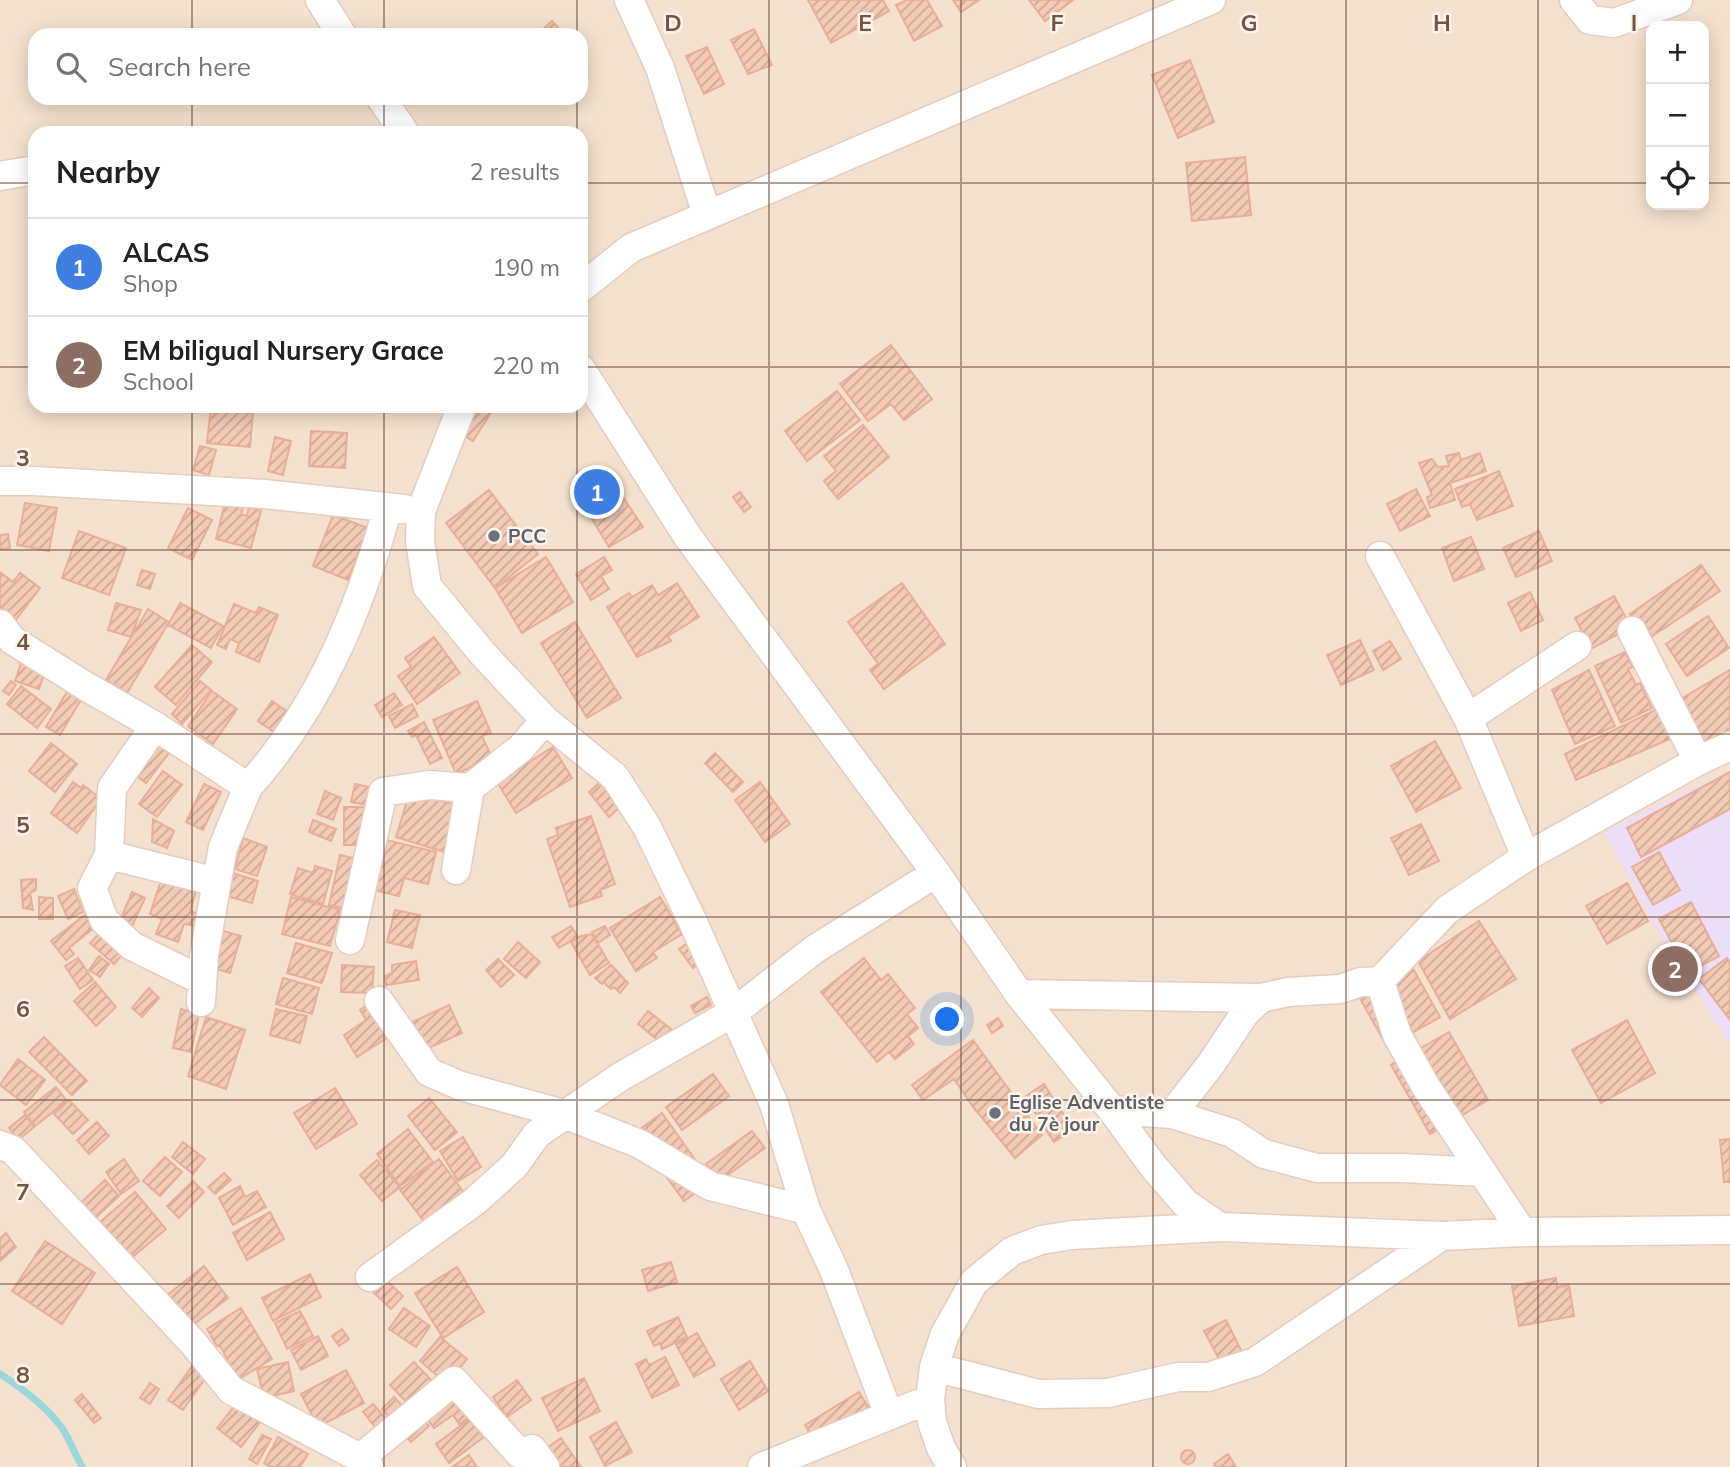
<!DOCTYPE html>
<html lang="en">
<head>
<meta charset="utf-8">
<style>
	body { margin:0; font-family:Mulish,sans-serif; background:#f6f6f6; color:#202124 }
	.controls { position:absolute; right:21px; top:21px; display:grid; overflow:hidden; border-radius:14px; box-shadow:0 4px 18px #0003 }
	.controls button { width:63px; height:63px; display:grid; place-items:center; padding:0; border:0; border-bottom:2px solid #e0e0e0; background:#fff; color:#202124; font:35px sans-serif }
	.you { position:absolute; left:948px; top:1020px; width:24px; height:24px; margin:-18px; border:5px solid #fff; border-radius:50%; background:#1a73e8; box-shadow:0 0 0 10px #1a73e833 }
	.badge { display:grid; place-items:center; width:46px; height:46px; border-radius:50%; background:#d93025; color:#fff; font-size:23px; font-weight:700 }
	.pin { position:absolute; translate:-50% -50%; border:4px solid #fff; box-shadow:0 2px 7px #0006 }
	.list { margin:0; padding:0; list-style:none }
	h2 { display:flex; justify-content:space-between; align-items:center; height:91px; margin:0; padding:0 28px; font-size:30px }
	h2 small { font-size:23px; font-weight:400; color:#757577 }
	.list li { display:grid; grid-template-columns:46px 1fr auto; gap:21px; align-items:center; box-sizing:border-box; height:98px; padding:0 28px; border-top:2px solid #e0e0e0 }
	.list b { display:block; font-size:26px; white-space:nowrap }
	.list p { margin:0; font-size:23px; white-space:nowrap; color:#757577 }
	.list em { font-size:23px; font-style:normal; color:#757577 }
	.icon { flex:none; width:38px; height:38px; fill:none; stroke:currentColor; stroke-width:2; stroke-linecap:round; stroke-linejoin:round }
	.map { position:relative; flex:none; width:1730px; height:1467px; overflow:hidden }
	.search { position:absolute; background:#fff; box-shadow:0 4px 18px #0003; left:28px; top:28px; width:560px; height:77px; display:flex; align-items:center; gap:18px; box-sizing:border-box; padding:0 24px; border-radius:21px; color:#757577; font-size:26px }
	.panel { position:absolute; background:#fff; box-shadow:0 4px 18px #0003; left:28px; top:126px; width:560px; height:287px; border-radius:21px }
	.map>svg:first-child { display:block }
	.residential { fill:#f5e1cf; fill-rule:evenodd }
	.education { fill:#eddef9 }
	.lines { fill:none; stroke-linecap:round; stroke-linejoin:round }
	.stream { stroke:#9bd6da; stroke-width:7 }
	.building { fill:url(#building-hatch); stroke:#e8ae97; stroke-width:2 }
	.minor-casing { stroke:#e4cdc0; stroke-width:31 }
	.minor { stroke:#fff; stroke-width:28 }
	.grid { fill:none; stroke:#765347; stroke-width:2; stroke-opacity:0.55 }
	.worship-dot { fill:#6b7280; stroke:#fff4e9; stroke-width:2.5 }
	.labels { text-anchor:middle; stroke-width:5; stroke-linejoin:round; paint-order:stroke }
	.worship-label { font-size:19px; font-weight:bold; fill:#5b616d; stroke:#fff4e9; text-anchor:start }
	.grid-label { font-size:23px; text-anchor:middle; font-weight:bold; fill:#765347; stroke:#fff4e9; stroke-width:5; stroke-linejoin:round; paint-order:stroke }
</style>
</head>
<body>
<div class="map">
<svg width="1730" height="1467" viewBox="0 0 1730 1467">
	<defs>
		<pattern id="building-hatch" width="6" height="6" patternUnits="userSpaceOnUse" patternTransform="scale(1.75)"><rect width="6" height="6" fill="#f4cab7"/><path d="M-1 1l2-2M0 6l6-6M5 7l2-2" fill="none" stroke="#caa797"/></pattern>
	</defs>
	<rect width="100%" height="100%" fill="#fdf0e1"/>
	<path class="residential" d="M0 0H1730V1467H0ZM1651 26H1704V205H1651ZM35 35H581V98H35ZM35 133H581V406H35Z"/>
	<path class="education" d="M1730 770V1044L1660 935 1604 832Z"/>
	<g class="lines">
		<path class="stream" d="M0 1374C22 1388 46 1406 62 1428 70 1440 75 1454 82 1467"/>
	</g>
	<path class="building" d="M808 0H883L889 11 831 43Z
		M907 0H927L942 26 914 41 896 5Z
		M953 0H979L961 12Z
		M1029 0H1073L1045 21Z
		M552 21 561 31 556 35H545L541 31Z
		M754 29 772 65 748 74 731 40Z
		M707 47 724 84 704 94 686 56Z
		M1190 60 1214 122 1178 138 1152 75Z
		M1245 157 1251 215 1192 221 1186 163Z
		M891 345 932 399 904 420 891 404 868 421 840 384Z
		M837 391 860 420 807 461 785 431Z
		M475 406H495L473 441 459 432Z
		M211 407 253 412 250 447 207 443Z
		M863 425 889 457 838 499 824 481 836 471 824 456Z
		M311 431 347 433 345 468 309 466Z
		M275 437 291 441 283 475 268 471Z
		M200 446 216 450 209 475 193 470Z
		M1459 453 1461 460 1480 453 1486 471 1450 483 1455 500 1430 508 1427 497 1432 495 1419 463 1432 459 1438 467 1449 466 1446 456Z
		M1499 471 1513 506 1477 520 1470 504 1462 507 1455 489Z
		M607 473 643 527 609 547 576 493Z
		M1416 489 1430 516 1400 531 1387 504Z
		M489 490 538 554 495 588 446 523Z
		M740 492 751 507 744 512 733 497Z
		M25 503 57 508 49 551 17 545Z
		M225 503 243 508 241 514 247 516 249 507 261 511 251 548 216 539Z
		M188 508 212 520 192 560 168 548Z
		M333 515 368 528 348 580 313 566Z
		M79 531 126 548 109 595 62 578Z
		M1539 531 1552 561 1516 577 1503 548Z
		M8 534 10 548 0 549V535Z
		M1471 537 1484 569 1454 581 1442 548Z
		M546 557 573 602 522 633 495 588Z
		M604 557 612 570 601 576 609 589 591 600 576 574Z
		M1701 565 1720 591 1648 639 1630 614Z
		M142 570 155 574 150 589 137 585Z
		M0 572 13 582 20 573 40 588 15 621 0 607Z
		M677 583 699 617 668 636 671 641 637 657 607 607 629 593 632 597 652 585 658 595Z
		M902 583 945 644 884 689 870 670 878 664 848 622Z
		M1530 592 1543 620 1521 631 1508 603Z
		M1614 596 1631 627 1591 649 1575 618Z
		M116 603 141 610 131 637 108 630Z
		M180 603 223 626 211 648 168 625Z
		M234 604 256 613 259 607 278 615 259 662 236 652 239 643 230 639 226 649 217 645Z
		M148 609 169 622 127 693 106 680Z
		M1708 616 1729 648 1687 676 1666 644Z
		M575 622 621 698 587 718 541 643Z
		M434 637 460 673 417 704 398 676 411 667 405 658Z
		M1360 640 1374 670 1341 685 1327 655Z
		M1390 641 1401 659 1383 670 1373 651Z
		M192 645 212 662 176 705 155 687Z
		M1625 652 1633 667 1628 669 1636 685 1640 683 1652 708 1621 723 1595 666Z
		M23 657 47 666 39 689 15 681Z
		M1589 670 1615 726 1575 744 1552 690Z
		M1730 670V741L1710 753 1679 700Z
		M11 681 16 685 9 695 3 691Z
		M200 681 211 690 182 724 172 714Z
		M71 685 85 693 60 735 46 727Z
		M21 686 51 709 37 728 7 704Z
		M212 691 237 709 213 744 188 726Z
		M394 693 402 705 382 717 375 705Z
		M272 701 288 712 274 732 258 721Z
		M477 701 491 733 482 736 492 758 456 774 433 720Z
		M412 704 418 716 395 728 389 716Z
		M1661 707 1674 737 1576 780 1565 754Z
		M424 722 442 758 430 764 416 735 412 737 408 731Z
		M1435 741 1461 788 1416 812 1391 766Z
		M51 743 77 764 55 792 29 771Z
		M156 743 169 753 146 783 133 773Z
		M553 747 572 778 516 813 497 782Z
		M715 753 743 782 733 792 705 763Z
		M163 771 182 785 157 817 139 804Z
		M1730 772V809L1641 857 1627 828Z
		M73 782 81 788 83 785 101 799 77 833 51 813Z
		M600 782 620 807 609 817 589 792Z
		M760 782 790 824 765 842 735 800Z
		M204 784 221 792 203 830 186 822Z
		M355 784 370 787 367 805 351 802Z
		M325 791 341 798 333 820 317 814Z
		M410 791 462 807 452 825 444 852 396 837Z
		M344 807H364V845H344Z
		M591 816 615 884 600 890 602 896 570 907 547 839 558 835 556 828Z
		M153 819 174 831 167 848 152 842Z
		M313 820 336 829 331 841 309 832Z
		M1421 824 1439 861 1409 875 1391 838Z
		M243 838 267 847 257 876 235 869Z
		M382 839 436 852 428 884 404 878 399 896 370 889Z
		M1659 852 1680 890 1653 905 1632 867Z
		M340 855 361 860 350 910 329 905Z
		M315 866 332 871 323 904 290 894 298 868 313 873Z
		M233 873 258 881 252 903 226 896Z
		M36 879V890L30 893 33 910 23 908 21 880Z
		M161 880 196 892 190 911 201 915 197 926 184 924 178 942 156 934 162 919 150 914Z
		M1627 883 1648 921 1607 944 1586 906Z
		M74 889 83 912 68 919 58 896Z
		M132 892 145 898 128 935 116 930Z
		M39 897 53 898V919H39Z
		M291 897 340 910 330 946 282 934Z
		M660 897 682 934 653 952 657 958 636 971 610 928Z
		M1691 902 1719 956 1688 973 1659 919Z
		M395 910 420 915 412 948 387 942Z
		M85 915 95 927 69 948 74 954 66 960 51 941Z
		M1479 921 1516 979 1450 1019 1418 961Z
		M571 926 578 937 559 948 552 937Z
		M605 926 610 935 598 943 592 932Z
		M220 930 241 936 230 973 210 967Z
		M99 934 122 955 114 964 90 943Z
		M592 934 609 963 590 975 571 942 581 936Z
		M692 940 705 959 693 968 679 949Z
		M518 942 540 962 526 978 504 959Z
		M296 943 332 953 322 983 287 973Z
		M99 956 109 964 100 977 89 970Z
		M78 958 93 980 80 989 65 966Z
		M864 958 881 980 888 974 915 1008 907 1014 918 1028 908 1036 914 1044 895 1059 889 1052 877 1062 821 992Z
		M1727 958 1730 962V1020L1699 979Z
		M498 959 514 975 501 987 486 970Z
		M416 961 419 980 386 985 385 976 392 973V965Z
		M1410 963 1440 1017 1387 1047 1357 993Z
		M342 965 374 967 372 993 341 992Z
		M611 965 628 983 620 993 614 987 611 989 603 982 602 984 595 978Z
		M283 978 319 988 312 1014 276 1004Z
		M95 982 116 1007 96 1026 74 1001Z
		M149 988 159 998 142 1017 132 1008Z
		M707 997 711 1005 695 1013 691 1006Z
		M367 1005 387 1038 357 1057 344 1035 366 1020 360 1010Z
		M449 1005 462 1033 420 1052 408 1024Z
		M181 1009 199 1014 191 1052 173 1048Z
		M276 1009 307 1016 300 1043 270 1035Z
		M648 1011 671 1029 660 1042 638 1024Z
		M206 1017 245 1030 226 1089 188 1076Z
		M998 1018 1003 1026 992 1033 987 1025Z
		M1627 1020 1655 1073 1601 1103 1572 1050Z
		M1449 1032 1488 1100 1430 1134 1391 1065Z
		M44 1037 87 1081 72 1095 29 1052Z
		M973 1040 1042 1135 1015 1158 973 1107 954 1079 923 1100 912 1085Z
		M18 1059 45 1080 26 1105 0 1085Z
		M713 1074 729 1096 682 1130 666 1107Z
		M1044 1084 1073 1129 1054 1142 1025 1097Z
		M56 1087 67 1101 35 1126 24 1112Z
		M335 1088 357 1124 316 1149 294 1113Z
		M429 1098 457 1132 435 1150 408 1116Z
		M69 1100 88 1120 73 1134 54 1114Z
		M662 1113 711 1182 684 1201 635 1133Z
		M25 1115 34 1127 18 1140 9 1128Z
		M97 1122 109 1136 89 1154 77 1140Z
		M408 1129 433 1162 400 1186 377 1154Z
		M752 1131 765 1148 718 1182 706 1164Z
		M463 1137 481 1167 458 1181 440 1151Z
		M1730 1139V1182H1724L1720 1140Z
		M183 1142 205 1159 193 1174 172 1157Z
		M165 1157 182 1172 160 1196 143 1181Z
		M124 1159 139 1181 121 1194 106 1172Z
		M439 1159 468 1198 429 1228 400 1190Z
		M377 1160 400 1187 382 1201 360 1175Z
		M224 1173 231 1180 215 1194 208 1187Z
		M105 1180 119 1196 90 1223 76 1207Z
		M193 1181 204 1192 179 1218 167 1206Z
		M240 1186 245 1197 257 1191 266 1207 233 1225 219 1198Z
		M135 1192 166 1229 124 1264 93 1228Z
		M270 1212 284 1239 247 1260 233 1233Z
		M6 1233 16 1247 0 1261V1238Z
		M45 1241 95 1273 62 1324 12 1291Z
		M671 1262 677 1282 648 1291 642 1270Z
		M204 1266 228 1298 185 1331 161 1300Z
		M457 1267 484 1312 443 1338 415 1293Z
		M310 1274 321 1297 273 1321 262 1298Z
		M1556 1278 1557 1287 1569 1285 1574 1316 1519 1326 1512 1286Z
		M385 1279 403 1296 391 1309 373 1292Z
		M241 1308 272 1359 236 1381 225 1364 227 1359 221 1347 217 1346 207 1329Z
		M404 1308 430 1326 416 1347 389 1329Z
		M300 1311 313 1336 287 1349 275 1323Z
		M678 1317 687 1337 662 1349 660 1343 654 1346 647 1331Z
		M1226 1320 1243 1354 1222 1365 1204 1331Z
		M342 1329 349 1339 339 1346 332 1336Z
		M697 1333 715 1365 694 1377 676 1345Z
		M318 1336 328 1356 301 1370 291 1350Z
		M440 1337 467 1359 447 1384 420 1361Z
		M665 1357 679 1385 652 1398 636 1364 646 1359 649 1365Z
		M750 1361 768 1391 739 1410 721 1379Z
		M288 1362 294 1391 264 1398 257 1369Z
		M414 1362 436 1385 413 1409 390 1385Z
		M192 1366 207 1376 183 1410 168 1400Z
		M346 1370 364 1403 318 1427 301 1394Z
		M584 1378 600 1411 558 1431 542 1398Z
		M517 1380 531 1400 507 1417 493 1397Z
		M150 1383 159 1389 150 1404 140 1398Z
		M450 1392 468 1418 459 1424 453 1415 434 1428 422 1411Z
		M859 1392 871 1412 817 1445 805 1425Z
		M82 1394 101 1418 94 1423 75 1400Z
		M394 1397 407 1411 395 1423 382 1409Z
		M240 1399 264 1417 241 1447 217 1428Z
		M373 1404 391 1424 380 1433 363 1412Z
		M419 1416 429 1426 411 1442 402 1433Z
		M471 1418 484 1437 449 1463 436 1444Z
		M616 1422 632 1452 605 1466 590 1437Z
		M262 1435 271 1439 257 1464 249 1459Z
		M278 1437 308 1454 300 1467H271L264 1463Z
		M561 1438 581 1467H549L540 1453Z
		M1181 1457a7 7 0 1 1 14 0a7 7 0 1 1-14 0Z
		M1228 1454 1236 1467H1216L1214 1464Z
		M469 1455 477 1467H452Z"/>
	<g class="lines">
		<g class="minor-casing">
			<path id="minor" d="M320 0 342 35
				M629 0 660 68 707 215
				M1574 0 1590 20 1614 23 1678 0
				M381 98 405 133
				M0 176 35 170
				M581 288 631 248 1211 0
				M581 369 688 537 936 873 1019 994 1112 1110 1153 1166 1185 1203 1220 1227 1442 1236 1522 1232 1730 1230
				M462 406 421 511 420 541 427 586 483 654 545 720 615 777 647 827 692 920 774 1104 806 1210 834 1270 889 1415
				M0 481H34L264 494 404 509
				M1380 556 1468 718 1526 857
				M0 624 12 640 87 687 155 726 248 787C320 707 360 609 388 507
				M1632 631 1698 761
				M1468 718 1577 646
				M109 855 112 788 155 726
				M456 870 470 788 521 748 545 720
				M350 940 383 792 429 785 470 788
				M201 980 132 946 104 920 92 888 109 855 217 882
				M1019 994 1261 998
				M379 1001 429 1072 461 1086 564 1114 640 1144 710 1186 806 1210
				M201 1002 204 955 223 847 248 787
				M1112 1110 1172 1114 1211 1064 1245 1013 1261 998 1288 992 1340 989 1361 982 1380 981
				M1172 1114 1232 1133 1264 1154 1317 1168H1402L1482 1172
				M0 1145 13 1150 194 1344 231 1390 360 1458 369 1467
				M1522 1232 1426 1087 1397 1035 1380 981 1447 910 1526 857 1698 761 1730 746
				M370 1277 474 1202 514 1166 537 1134 620 1077 734 1012 815 949 936 873
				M934 1367 1038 1394 1108 1393 1178 1377H1208L1255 1362 1442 1236
				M360 1458 454 1381 520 1454 532 1449 545 1467
				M762 1467 930 1399
				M952 1467 941 1448 932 1422 930 1399 934 1367 945 1334 974 1282 1012 1251 1041 1240 1072 1235 1220 1227"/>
		</g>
		<use href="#minor" class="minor"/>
	</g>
	<path class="grid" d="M192 0V35M384 0V35M577 0V35M769 0V1467M961 0V1467M1153 0V1467M1346 0V1467M1538 0V1467M192 98V133M384 98V133M577 98V133M0 183H35M581 183H1651M1704 183H1730M0 367H35M581 367H1730M192 406V1467M384 406V1467M577 406V1467M0 550H1730M0 734H1730M0 917H1730M0 1100H1730M0 1284H1730"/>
	<g class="worship-dot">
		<circle cx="494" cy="536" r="7"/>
		<circle cx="995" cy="1113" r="7"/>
	</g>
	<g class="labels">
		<g class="worship-label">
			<text x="508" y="543">PCC</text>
			<text x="1009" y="1109">Eglise Adventiste<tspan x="1009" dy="22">du 7è jour</tspan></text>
		</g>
	</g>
	<g class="grid-label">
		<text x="673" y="31">D</text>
		<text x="865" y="31">E</text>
		<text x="1057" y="31">F</text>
		<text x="1249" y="31">G</text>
		<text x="1442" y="31">H</text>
		<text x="1634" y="31">I</text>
		<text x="23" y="466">3</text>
		<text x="23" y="650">4</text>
		<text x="23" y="833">5</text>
		<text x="23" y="1017">6</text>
		<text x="23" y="1200">7</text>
		<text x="23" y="1383">8</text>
	</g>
</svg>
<div class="controls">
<button>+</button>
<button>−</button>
<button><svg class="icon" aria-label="locate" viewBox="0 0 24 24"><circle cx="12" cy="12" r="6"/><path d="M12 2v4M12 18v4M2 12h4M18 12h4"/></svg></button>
</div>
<div class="you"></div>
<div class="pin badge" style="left:597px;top:492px;background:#3f7fe0">1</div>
<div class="pin badge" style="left:1675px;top:969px;background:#8d6e63">2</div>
<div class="search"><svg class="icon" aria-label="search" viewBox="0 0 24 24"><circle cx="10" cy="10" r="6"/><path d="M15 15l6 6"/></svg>Search here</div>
<section class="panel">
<h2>Nearby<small>2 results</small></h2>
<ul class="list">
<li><span class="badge" style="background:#3f7fe0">1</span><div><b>ALCAS</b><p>Shop</p></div><em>190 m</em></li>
<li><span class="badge" style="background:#8d6e63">2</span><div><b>EM biligual Nursery Grace</b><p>School</p></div><em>220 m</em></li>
</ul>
</section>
</div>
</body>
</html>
